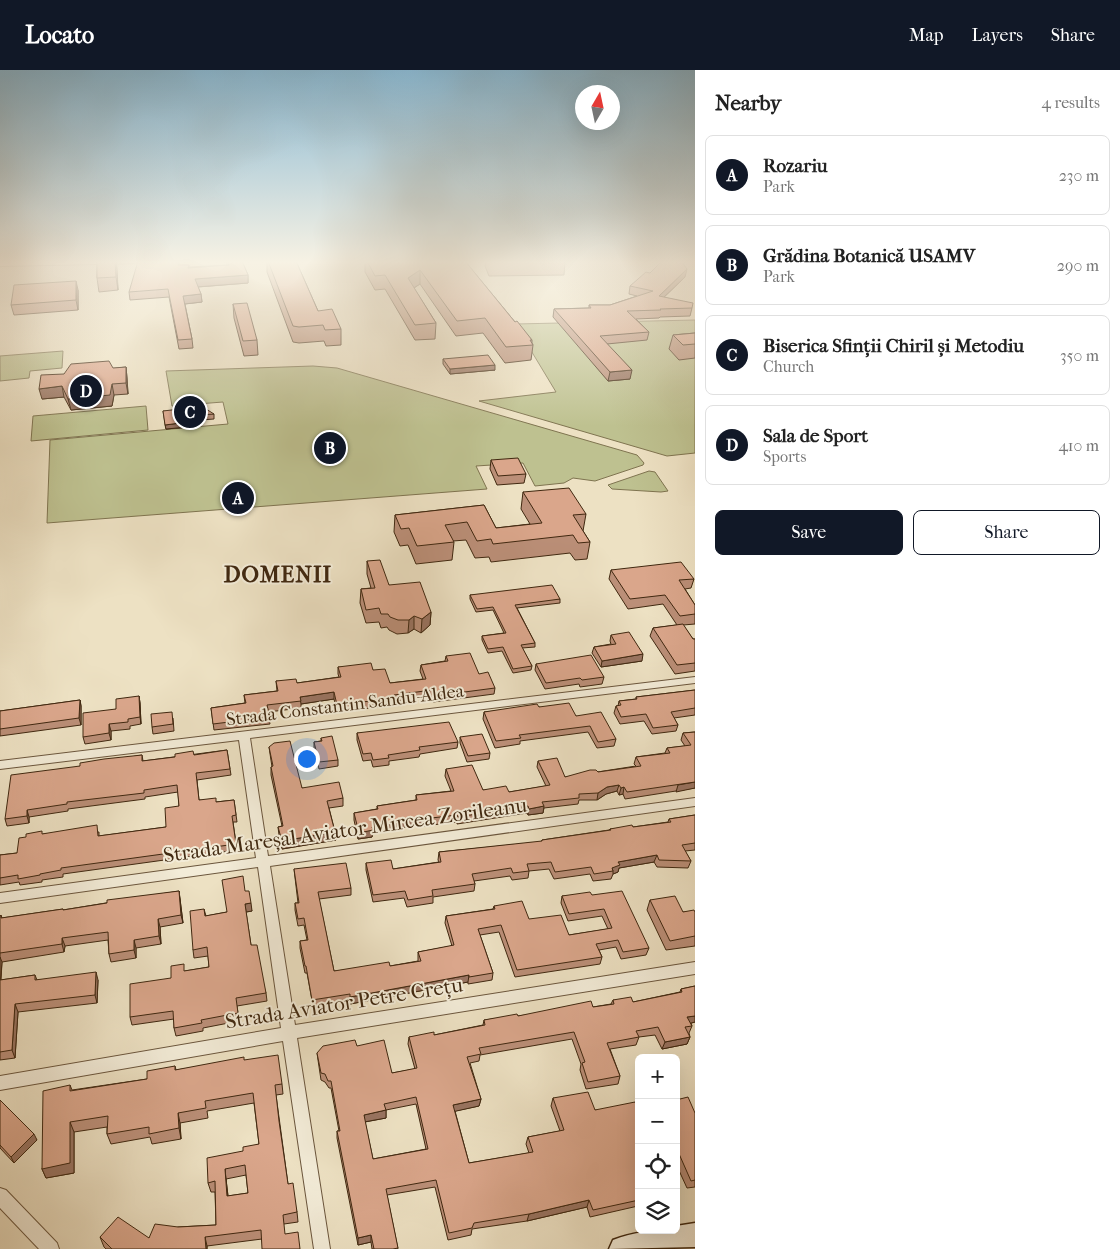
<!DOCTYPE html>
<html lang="en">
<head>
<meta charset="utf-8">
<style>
	body { margin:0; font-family:"IM FELL French Canon",serif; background:#f2f2f2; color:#222 }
	.controls { position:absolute; right:15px; bottom:15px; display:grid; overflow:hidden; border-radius:8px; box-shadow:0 5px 20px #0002 }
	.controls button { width:45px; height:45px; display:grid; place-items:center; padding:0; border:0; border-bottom:1px solid #e0e0e0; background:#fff; color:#222; font:25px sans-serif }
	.compass { position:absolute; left:575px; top:15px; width:45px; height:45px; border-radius:50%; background:#fff; box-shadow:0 5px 20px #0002; rotate:9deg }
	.you { position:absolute; left:306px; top:688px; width:18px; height:18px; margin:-12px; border:4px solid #fff; border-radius:50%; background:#1a73e8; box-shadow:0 0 0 8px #1a73e833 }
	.badge { display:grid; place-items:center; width:32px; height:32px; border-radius:50%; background:#111827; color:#fff; font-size:16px; font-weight:700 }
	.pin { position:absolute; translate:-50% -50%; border:2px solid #fff; box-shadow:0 1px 5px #0006 }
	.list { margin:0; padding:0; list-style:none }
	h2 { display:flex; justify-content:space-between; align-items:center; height:65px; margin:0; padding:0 20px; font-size:21px }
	h2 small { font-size:16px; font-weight:400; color:#767676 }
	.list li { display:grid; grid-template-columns:32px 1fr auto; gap:15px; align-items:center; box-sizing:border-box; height:80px; margin:0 10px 10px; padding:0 10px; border:1px solid #e0e0e0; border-radius:8px }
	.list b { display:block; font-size:19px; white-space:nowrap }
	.list p { margin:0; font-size:16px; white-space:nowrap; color:#767676 }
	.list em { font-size:16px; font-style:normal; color:#767676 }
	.actions { display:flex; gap:10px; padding:15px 20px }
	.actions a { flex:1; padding:11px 0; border:1px solid #111827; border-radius:8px; text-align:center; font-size:18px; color:#111827 }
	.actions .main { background:#111827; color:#fff }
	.icon { flex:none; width:28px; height:28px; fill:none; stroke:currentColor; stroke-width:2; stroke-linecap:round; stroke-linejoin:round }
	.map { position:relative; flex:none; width:695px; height:1179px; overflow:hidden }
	header { display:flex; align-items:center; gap:30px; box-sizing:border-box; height:70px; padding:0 25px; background:#111827; color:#fff }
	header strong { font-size:24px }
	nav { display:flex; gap:28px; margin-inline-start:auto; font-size:18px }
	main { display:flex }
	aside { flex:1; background:#fff }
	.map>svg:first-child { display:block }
	.green { fill:#bec190; stroke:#7f7450 }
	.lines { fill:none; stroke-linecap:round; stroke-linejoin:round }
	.minor-casing { stroke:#6b563d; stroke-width:2 }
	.tertiary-casing { stroke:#6b563d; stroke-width:2 }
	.secondary-casing { stroke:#402810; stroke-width:3 }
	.minor { fill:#f3ecd8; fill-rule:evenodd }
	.tertiary { fill:#f3ecd8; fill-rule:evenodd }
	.secondary { fill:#f3ecd8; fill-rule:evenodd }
	.wall { fill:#bb8f78; stroke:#402810; fill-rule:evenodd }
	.shaded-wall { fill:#997461; stroke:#402810 }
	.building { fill:#daa68b; stroke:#402810; fill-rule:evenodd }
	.labels { text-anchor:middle; stroke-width:4; stroke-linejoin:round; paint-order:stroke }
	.street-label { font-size:18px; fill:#402810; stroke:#f3ecd8 }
	.near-street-label { font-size:21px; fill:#402810; stroke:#f3ecd8 }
	.district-label { font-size:22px; font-weight:bold; letter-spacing:1px; fill:#402810; stroke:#f3ecd8 }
</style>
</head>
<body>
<header>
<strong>Locato</strong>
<nav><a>Map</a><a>Layers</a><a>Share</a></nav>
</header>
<main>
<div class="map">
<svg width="695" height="1179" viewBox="0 0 695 1179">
	<rect width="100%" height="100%" fill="#ede1c3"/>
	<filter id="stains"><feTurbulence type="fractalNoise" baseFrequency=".004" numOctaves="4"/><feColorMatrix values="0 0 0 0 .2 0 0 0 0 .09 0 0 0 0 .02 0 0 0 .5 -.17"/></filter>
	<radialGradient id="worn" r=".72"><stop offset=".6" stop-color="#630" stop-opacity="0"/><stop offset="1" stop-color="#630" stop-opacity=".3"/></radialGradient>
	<path class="green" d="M695 250V383L667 386 479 331 556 322 515 254Z
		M63 281 62 298 30 301 29 308 0 311V286Z
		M313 296 337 298 637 385 644 393 643 395 595 411 573 408 564 413 535 416 523 393 476 396 487 419 47 453 50 370 228 354 223 332 172 336 166 301Z
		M146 336 148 360 31 371 33 346Z
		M649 401 655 402 668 421 661 422 612 419 608 415Z"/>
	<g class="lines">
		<g class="minor-casing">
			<path id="minor" d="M695 607V613L250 668 268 786 695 728V736L270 796 295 955 695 892V904L297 968 330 1179H314L283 971 0 1020V1006L281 958 258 797 0 833V823L256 788 239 670 0 699V691Z
				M0 1118 6 1120 57 1173 59 1179H39L0 1138Z"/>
		</g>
		<g class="tertiary-casing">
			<path id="tertiary" d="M148 191 144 193 0 196V192Z"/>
		</g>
		<g class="secondary-casing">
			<path id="secondary" d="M695 1153V1177L609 1179 613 1170C633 1162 655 1160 676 1160V1156Z"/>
		</g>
		<use href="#minor" class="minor"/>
		<use href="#tertiary" class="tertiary"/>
		<use href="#secondary" class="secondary"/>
	</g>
	<path class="wall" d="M97 191H116L118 220 99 222 97 208Z
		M179 191 180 195H189V197L227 195 226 191H242L248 205V213L198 217 201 224 202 232 185 234 192 269 193 278 179 279 169 227 130 230 129 222Z
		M267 191H296L318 241 341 259V275L326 276 324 271 299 273 293 272 267 202Z
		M365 191H465L515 252 532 270V273L533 275 531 290 505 293 483 263 456 266 420 214 414 218 436 253 435 269 415 270 385 219 375 220 365 202Z
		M486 191H565L564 205 489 206 485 196Z
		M685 207 664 227 692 238 690 246 660 247 659 248 636 249 649 262 647 270 607 274 630 309 608 311 553 247 554 239 589 238V235H610L637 226 629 224 630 216Z
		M78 220V240L14 245 11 235Z
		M233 234 257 270 258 285 244 286 234 248Z
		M695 263V288L679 290 669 279 673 265Z
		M443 289 495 300 450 304 443 294Z
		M126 297 127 308 128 324 114 325 112 336 71 340 64 327 42 329 64 304Z
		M163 341 214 344V349L187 351 188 357 166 359Z
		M491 390 526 404 524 413 497 415 490 399Z
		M523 422 586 444 583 461 590 472 587 489 575 490 570 483 491 492 489 487 475 488 466 470 453 471 454 472 452 490 416 494 408 475 400 476 394 462 395 445 484 435 496 458 530 454 521 439Z
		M367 491 389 515 431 542 430 555 421 563 414 559 408 563 397 564 389 560 387 557 381 558 379 552 366 553 360 533 361 519 371 518 367 504Z
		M611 500 694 509 691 518 685 519 695 535V554L683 555 693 569H695V601L675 604 650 566 653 558 677 555 663 534 628 539 609 509Z
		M470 525 560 529V533L517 538 535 573V577L522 578 532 596 531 600 513 603 502 581 488 583 482 570V566L504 563 493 540 476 542 470 529Z
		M611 565 642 591 601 597 592 583 594 577 611 574 610 571Z
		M446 586 479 604 495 618 494 624 433 632 431 626 396 631 395 635 337 642 334 629 301 634V638L268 642 270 654 214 660 211 638 245 633 244 625 277 621 276 611 297 613 339 607 338 604V597L373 600 390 613 423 609 420 601 421 595 445 591Z
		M536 594 604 607 602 614 580 617 579 614 545 619 535 600Z
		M695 620V645L674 648 678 655 676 661 652 664 644 651 620 654 614 643 616 636H618L619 631 636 629V627Z
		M139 626 140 633 141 654 130 656V659L111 661V670L85 674 83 667 116 639Z
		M80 630 81 636V655L0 666V641Z
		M539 637 576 646 616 669 614 676 597 678 588 662 520 671V674L495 678 483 649 484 642Z
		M173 648 174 661 153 664 152 657Z
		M695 662V718L625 729 623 724 619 725 617 721 606 724 597 730H579L578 734 544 738 543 743 528 745 527 743 457 754V752L423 756 422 754 373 763 372 767 358 769 354 750V743L377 739V736L416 730V725L451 721 445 706 446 699 483 720 509 722 546 716 537 697 538 691 565 707 636 696 634 694 636 687 665 683 667 678 685 676 681 670 683 663Z
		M357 663 458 672 457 678 420 684 419 687 389 691V695L373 697 371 690 363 691 357 670Z
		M460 667 490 683 489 689 467 692 460 673Z
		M321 668 338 690V696L319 699 314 678V672L321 671Z
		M269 677 302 718 343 728V736L329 738 335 762 336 770 282 779 279 765 278 757 282 756 271 705V697H272Z
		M227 680 231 705 197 710 199 730 216 732 234 730 237 752H233L237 780 63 804V807L42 810V812L20 815 19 812 0 815V785L17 783 43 764 99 762V766L166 757 179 736 178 722 145 727V729L68 739V741L29 747V753L7 756 5 749 80 696 142 685 143 691Z
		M695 745V780L685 781 691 791 688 798 657 797 654 792 619 798 618 802 613 804 611 809 593 811 590 804 554 809 549 799 529 801 528 808 512 810 510 806 474 811 475 814 474 821 433 827V833L407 837 404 828 373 832 366 800V793L393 799 439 792 438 790 439 782 541 772 542 770 609 760 610 759 633 757 668 752 669 749Z
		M294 799 351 818V825L319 829 334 901 390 896 418 891V882L452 876 445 853 446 846 493 839 494 836 569 865 608 859 602 846 568 851 561 833 562 826 592 825 649 878 646 885 621 889 616 877 599 880 602 887 600 894 515 907 499 862 480 865 493 903 492 910 468 914V912L350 934V930L313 936 307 903H305L300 878V871L307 870 304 855 298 856 295 840V833H298Z
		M179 821 183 853 160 857 161 874 136 878V888L111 892 109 884 108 870 65 876 64 882 2 892 1 910 35 905 37 910H98L97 933 18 942 15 988 0 990V846L1 845 2 848 63 839V840Z
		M245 821 252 841 246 842 251 875 266 923 267 931 237 936 239 951 203 958V961L176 966 174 958V949L132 955 130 947 171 908 185 901 209 897 208 886 194 888 193 880 204 839 206 846 227 842Z
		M650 830 683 842H695V876L666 880 647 840Z
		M695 916V952L691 953 692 956 689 963 690 967 687 974 662 979 655 965 639 967 636 975 610 979 620 1006 618 1014 586 1019 580 1000 581 994 572 969 480 985 479 991 470 993 481 1029 479 1036 455 1041 469 1093 529 1083 526 1074 528 1067 560 1061 551 1036 553 1028 595 1040 639 1042V1139L638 1136 590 1147 587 1137 527 1151 472 1159 471 1165 448 1170 435 1117 387 1125 398 1179H372L371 1172 358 1175 337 1068V1061H339L331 1018H329L325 1012 321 1010 318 990 317 983 357 976 392 1003 415 999 408 974 409 967 434 965 483 955 484 950 593 937 611 934 613 930 633 932 680 922 681 919ZM416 1034 426 1079 373 1089 365 1052 386 1048V1040Z
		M244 990 282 1014 283 1024 276 1025 288 1114 297 1142 298 1152 284 1154 262 1169 207 1176V1179H106L104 1177 100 1167 149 1168 178 1157 216 1155 215 1122H211L208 1113 243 1081 259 1074 254 1033 207 1041 208 1048 180 1053 181 1069 152 1074 150 1067 111 1074 107 1064V1057L74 1062V1103L46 1108 42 1099 70 1015 72 1020 147 1009 175 996 176 1000ZM246 1105 248 1123 228 1126 226 1109Z
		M0 1030 37 1070 14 1093 0 1078Z
		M676 1030 695 1043V1117L687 1118 676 1094Z"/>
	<path class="shaded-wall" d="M115 191H116L117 198 118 220 116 207Z
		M687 199 685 207 657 234 659 226Z
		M420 200V214L407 222 408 208Z
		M248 205V213L196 217 195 209Z
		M76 211 78 220V240L76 230Z
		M201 224 202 232 184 234 183 226Z
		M495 295V300L450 304V299Z
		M126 297 127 308 128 324 126 313Z
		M632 300 630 309 608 311 610 302Z
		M112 314 114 325 112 336 71 340 68 329Z
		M62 316 64 327 42 329 39 319Z
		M188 352V357L166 359 165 355Z
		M431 542 430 555 421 563 422 549Z
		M414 546V559L408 563 409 550Z
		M643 584 642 591 601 597 602 591Z
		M334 622V629L301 634 300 627Z
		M139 626 140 633 141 654 140 647Z
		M80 630 81 636V655L79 648Z
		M109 654 111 661V670L109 663Z
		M695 712V718L676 722 678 715Z
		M619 715 617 721 606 724 597 730 598 723 607 717Z
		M624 717 623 724 619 725 621 718Z
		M544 736 543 743 528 745 529 739Z
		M27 740 29 747V753L27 746Z
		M423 748 422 754 373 763 372 767 358 769 359 763 372 757Z
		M335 762 336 770 282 779V771Z
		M657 785 654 792 619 798 618 802 613 804V801L612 798 618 792Z
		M179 821 183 853 181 845Z
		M251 833 252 841 246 842 245 834Z
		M158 849 160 857 161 874 159 866Z
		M62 868 65 876 64 882 62 874Z
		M134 870 136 878V888L134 880Z
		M0 887 2 892 0 917Z
		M96 902 98 910 97 933 95 925Z
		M469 905 468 912 350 934V927Z
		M15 934 18 942 15 988 12 980Z
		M695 946V952L684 955 687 947Z
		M690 967 687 974 662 979 665 972Z
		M481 1029 479 1036 452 1042 453 1035Z
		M386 1040V1048L364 1052V1045Z
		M178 1043 180 1053 181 1069 179 1058Z
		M70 1052 74 1062V1103L46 1108 42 1099Z
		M34 1064 37 1070 14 1093 11 1087Z
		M225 1099 226 1109 229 1135 227 1126Z
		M589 1130 587 1137 527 1151 529 1144Z
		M371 1165V1172L358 1175V1168Z
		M205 1167 207 1176V1179H206Z"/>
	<path class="building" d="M97 191H115L116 207 97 208Z
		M138 191H179L178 195H189L188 198 229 195 227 191H242L248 205 195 209 201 224 183 226 192 269 178 270 168 219 129 222Z
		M268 191H296L318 241 332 239 341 259 325 260 323 255 299 257 293 256Z
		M367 191H465L515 252 517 251 532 270H530L533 275 506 277 485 248 457 251 420 200 408 208 436 253 415 255 385 205 375 206Z
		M662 191H681L687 199 659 226 693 233 692 238 660 239 661 240 627 241 649 262 600 266 632 300 610 302 554 239 591 238 589 235H610L653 221 630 216 646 202 650 203Z
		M76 211V230L11 235 14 215Z
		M247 233 257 270 243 271 233 234Z
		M695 263V274L683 275 673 265Z
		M488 285 495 295 450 299 443 289Z
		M109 291 113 298 126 297V313L112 314 110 325 68 329 62 316 39 319 41 305 64 304 71 294Z
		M198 334 214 344 186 346 188 352 165 355 163 341 180 339V335Z
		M518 388 526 404 498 406 491 390Z
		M569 418 586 444 573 445 590 472 578 473 573 465 493 474 491 469 477 471 467 452 445 455 454 472 417 476 409 458 401 459 395 445 484 435 496 458 542 453 523 422Z
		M380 490 389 515 420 512 431 542 422 549 414 546 409 550H398L390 547 388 544H381L379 538 366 540 361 519 375 518 367 491Z
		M681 492 694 509 679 510 695 535V544L680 546 665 525 630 529 611 500Z
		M552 515 560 529 515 535 535 573 521 575 532 596 513 599 503 577 488 579 482 566 506 563 493 537 477 539 470 525Z
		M683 554 693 569H695V593L677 595 653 558Z
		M629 562 643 584 602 591 594 577 616 574 611 565Z
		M470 583 479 604 488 602 495 618 434 626 432 620 394 625 396 628 337 635 334 622 300 627 301 631 267 635 270 647 213 654 211 638 246 633 244 625 278 621 276 611 296 609 297 613 341 607 338 597 371 593 373 600 385 599 390 613 426 609 421 595 448 591 446 586Z
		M591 585 604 607 582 610 580 608 546 613 536 594Z
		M695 620V638L671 642 678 655 653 658 646 644 621 647 616 636 621 635 619 631 637 629 636 627Z
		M139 626 140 647 128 649V652L109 654V663L83 667V643L116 639V629Z
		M80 630 79 648 0 659V641Z
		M569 633 576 646 601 642 616 669 598 672 590 656 519 665 521 668 496 671 484 642 537 634 539 637Z
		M172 642 173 654 152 657 151 644Z
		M449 652 458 672 419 677 420 680 388 685 389 688 373 690 371 683 363 684 357 663Z
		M695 662V712L627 722 624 717 621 718 619 715 607 717 598 723 579 724V728L542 732 544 736 529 739 528 736 458 747 457 745 423 749V748L372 757 373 760 359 763 354 743 378 739 377 736 417 730 416 725 454 721 446 699 472 695 483 720 506 716 509 722 550 715 538 691 557 688 565 707 590 700H596L598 702 641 696 636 687 670 683 667 678 691 675 683 663Z
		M482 664 490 683 468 686 460 667Z
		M332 666 338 690 319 692 314 672 322 671 321 668Z
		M290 671 302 718 339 712 343 728 327 731 335 762 282 771 278 757 283 756 271 697 273 696 269 677 274 673Z
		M227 680 230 699 196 703 199 730 216 728V732L234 730 236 745 232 746 236 774 61 798V800L40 804V805L18 809V805L0 808V785L17 783 19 768 26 767V764L42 761V764L97 755 98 766 166 757 165 738 179 736 177 715 144 720V723L67 732V734L27 740V746L5 749 11 705 80 696V693L104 689 142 685V691L175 687V684L193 681 194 685Z
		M695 745V773L682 775 691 791 659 790 657 785 618 792 620 795 612 798 613 801 594 804 591 797 555 802 551 792 527 794 529 801 513 803 511 798 472 804 475 814 432 820 433 826 408 830 405 821 373 825 366 793 391 790 393 799 441 792 439 782 542 771V770L611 760 610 759 632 755 633 757 671 752 669 749Z
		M346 793 351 818 318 822 334 901 389 892 390 896 421 891 418 882 454 875 446 846 495 839 494 836 522 831 529 849 561 845 569 865 612 858 604 839 569 844 562 826 590 822 592 825 622 821 649 878 623 882 618 870 596 874 602 887 517 900 501 855 478 859 493 903 469 907V905L350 927V924L312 930 306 896H305L300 871 308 870 304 848 298 849 295 833H299L294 799Z
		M243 806 245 821H249L251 833 245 834 251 875H257L266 923 236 928 238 943 201 950 202 953 174 958 173 941 130 947V914L171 908V896L184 894V901L209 897 207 877 193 880 190 841 204 839 205 846 227 842 222 810Z
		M179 821 181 845 158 849 159 866 134 870V880L109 884 108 862 62 868V874L0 883V846L1 845V848L63 839V840L107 833V830Z
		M675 826 683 842 694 840 695 842V866L670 871 650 830Z
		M96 902 95 925 15 934 12 980 0 982V910L35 905V910Z
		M695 916V946L687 947 692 956 685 957 690 967 665 972 658 957 636 961 639 967 607 973 620 1006 588 1012 582 993 585 992 574 962 479 978 481 984 467 987 481 1029 453 1035 469 1093 533 1082 528 1067 564 1060 553 1028 588 1022 595 1040 635 1032 639 1042V1130L593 1140 589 1130 529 1144 474 1153 472 1158 449 1163 436 1110 386 1119 398 1178 393 1179H374L371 1165 358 1168 337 1061H340L331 1011H328L325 1004 321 1003 317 983 323 976 355 970 357 976 384 970 392 1003 417 998 409 967 434 962V965L485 955 484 950 517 944 518 946 591 931 593 937 614 934 613 930 631 927 633 932 682 922 681 919ZM416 1027 428 1079 373 1089 364 1045 386 1040 384 1034Z
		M278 985 282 1014 275 1015 279 1051 288 1114 293 1113 297 1142 283 1145 285 1164 298 1162 300 1179H262L261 1160 205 1167 206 1179H112L100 1167 118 1147 149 1168 155 1154 178 1157 216 1155 215 1111 208 1113 207 1088 243 1081V1077L259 1074 253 1023 205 1031 206 1038 178 1043 179 1058 149 1064V1057L107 1064 108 1046 70 1052V1093L42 1099 43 1021 70 1015V1021L147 1009V1001L175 996V1000L244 987V990ZM245 1095 248 1123 227 1126 225 1099Z
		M688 1027 695 1043V1110L691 1111 676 1077V1030Z
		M0 1030 34 1064 11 1087 0 1075Z"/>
	<linearGradient id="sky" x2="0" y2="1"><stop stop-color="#88b8d3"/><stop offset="0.54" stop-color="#f7f2e4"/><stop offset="1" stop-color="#f7f2e4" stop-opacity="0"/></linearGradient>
	<rect width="695" height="356" fill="url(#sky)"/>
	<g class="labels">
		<g class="street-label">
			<text transform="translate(345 635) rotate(-7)" y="6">Strada Constantin Sandu-Aldea</text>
		</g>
		<g class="near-street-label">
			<text transform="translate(345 760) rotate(-8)" y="7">Strada Mareșal Aviator Mircea Zorileanu</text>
			<text transform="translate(344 933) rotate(-9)" y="7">Strada Aviator Petre Crețu</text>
		</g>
		<g class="district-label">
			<text x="278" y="512">DOMENII</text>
		</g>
	</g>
	<rect width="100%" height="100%" filter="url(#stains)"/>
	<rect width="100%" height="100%" fill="url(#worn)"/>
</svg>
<div class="controls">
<button>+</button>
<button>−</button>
<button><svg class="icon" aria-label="locate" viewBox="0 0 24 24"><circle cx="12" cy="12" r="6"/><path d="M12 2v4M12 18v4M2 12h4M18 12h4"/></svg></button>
<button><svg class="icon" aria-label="layers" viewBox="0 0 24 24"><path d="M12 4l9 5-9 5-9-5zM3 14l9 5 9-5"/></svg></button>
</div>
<svg class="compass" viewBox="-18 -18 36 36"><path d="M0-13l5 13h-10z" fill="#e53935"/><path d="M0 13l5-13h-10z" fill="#767676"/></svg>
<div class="you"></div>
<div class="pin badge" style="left:238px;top:428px">A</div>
<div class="pin badge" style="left:330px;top:378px">B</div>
<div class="pin badge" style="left:190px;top:342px">C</div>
<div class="pin badge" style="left:86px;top:321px">D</div>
</div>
<aside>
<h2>Nearby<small>4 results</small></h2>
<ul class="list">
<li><span class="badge">A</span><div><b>Rozariu</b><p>Park</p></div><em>230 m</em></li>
<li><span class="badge">B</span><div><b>Grădina Botanică USAMV</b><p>Park</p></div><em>290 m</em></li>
<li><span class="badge">C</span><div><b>Biserica Sfinții Chiril și Metodiu</b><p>Church</p></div><em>350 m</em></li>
<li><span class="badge">D</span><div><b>Sala de Sport</b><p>Sports</p></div><em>410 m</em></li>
</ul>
<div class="actions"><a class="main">Save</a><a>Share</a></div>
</aside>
</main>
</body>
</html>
